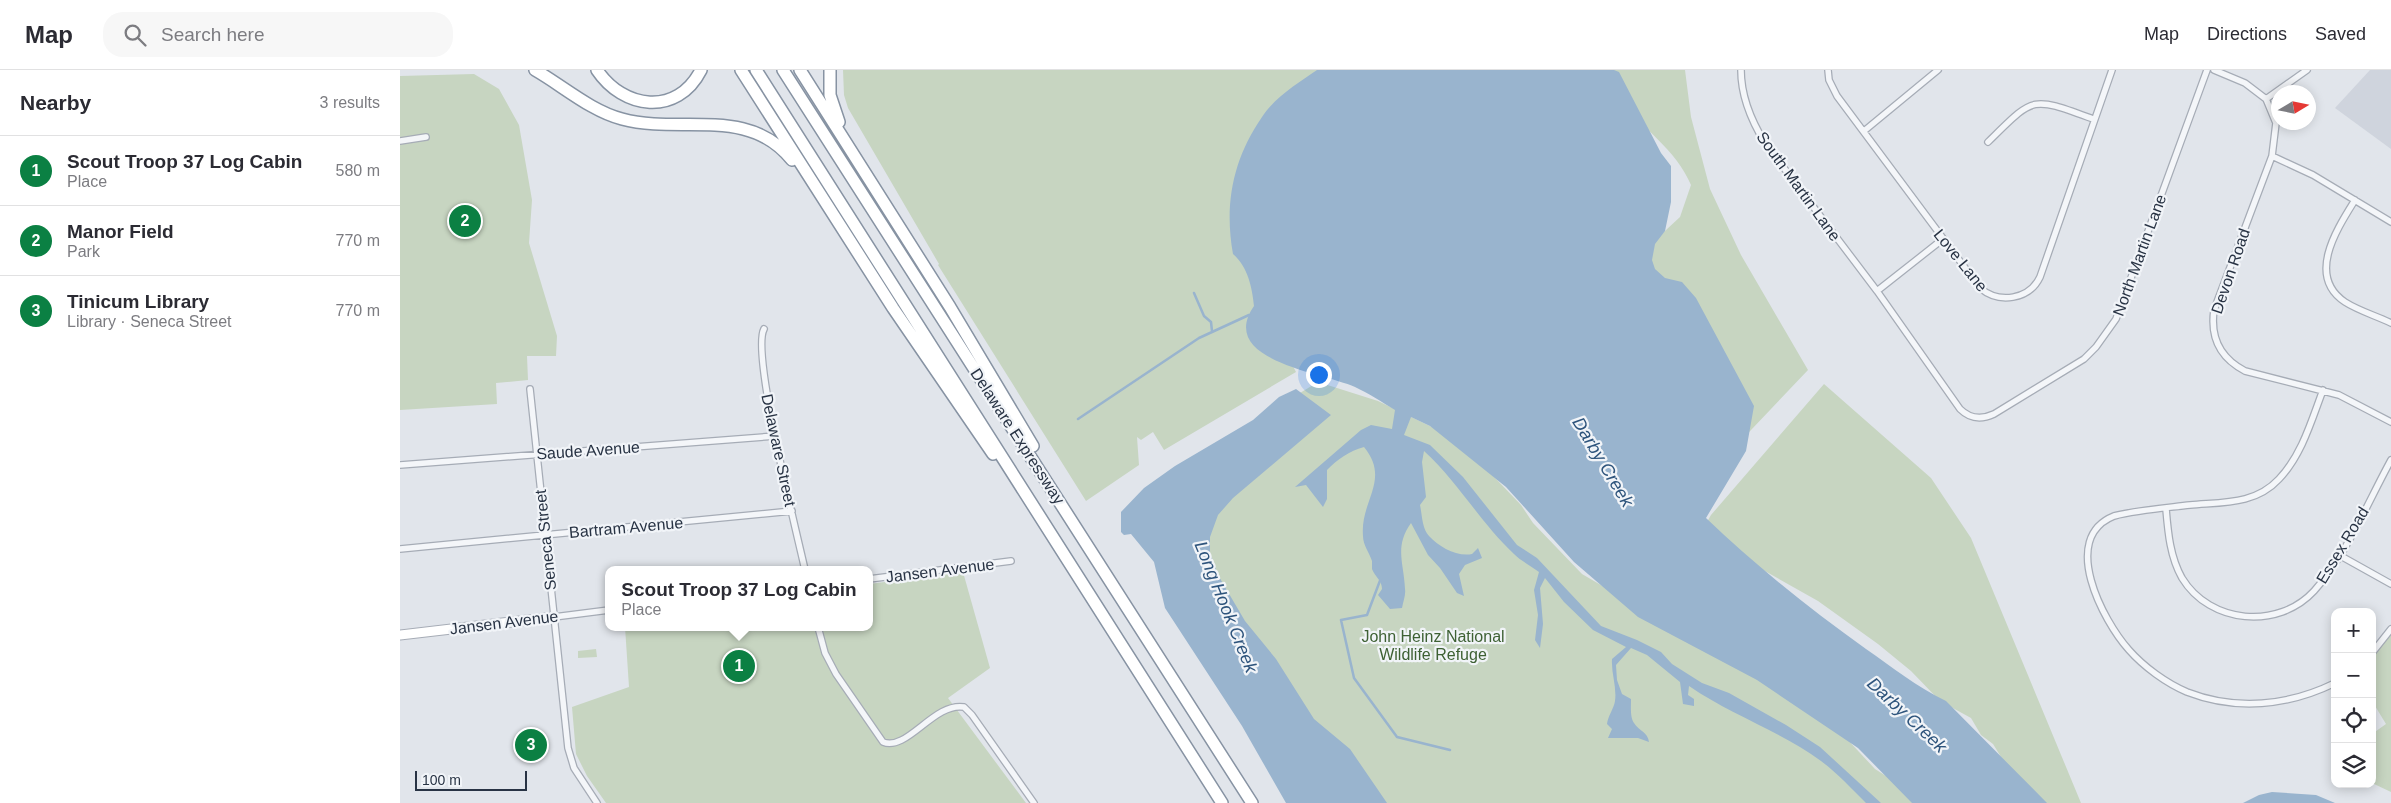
<!DOCTYPE html>
<html lang="en">
<head>
<meta charset="utf-8">
<style>
	body { margin:0; font-family:Helvetica,sans-serif; background:#f7f7f7; color:#2b2b33 }
	.controls { position:absolute; right:15px; bottom:15px; display:grid; overflow:hidden; border-radius:10px; box-shadow:0 2px 12px #0003 }
	.controls button { width:45px; height:45px; display:grid; place-items:center; padding:0; border:0; border-bottom:1px solid #e1e1e2; background:#fff; color:#2b2b33; font:25px sans-serif }
	.compass { position:absolute; left:1871px; top:15px; width:45px; height:45px; border-radius:50%; background:#fff; box-shadow:0 2px 12px #0003; rotate:80deg }
	.scale { position:absolute; left:15px; bottom:12px; width:112px; box-sizing:border-box; padding-left:5px; border:2px solid #283344; border-top:0; font-size:14px; line-height:18px; white-space:nowrap; color:#283344; -webkit-text-stroke:4px #f1f4f8; paint-order:stroke }
	.you { position:absolute; left:918px; top:304px; width:18px; height:18px; margin:-12px; border:4px solid #fff; border-radius:50%; background:#1a73e8; box-shadow:0 0 0 8px #1a73e833 }
	.badge { display:grid; place-items:center; width:32px; height:32px; border-radius:50%; background:#0b8043; color:#fff; font-size:16px; font-weight:700 }
	.pin { position:absolute; translate:-50% -50%; border:2px solid #fff; box-shadow:0 1px 5px #0006 }
	.popup { position:absolute; left:205px; top:496px; width:268px; height:65px; box-sizing:border-box; display:grid; place-content:center; border-radius:10px; background:#fff; filter:drop-shadow(0 1px 4px #0005); font-size:16px; white-space:nowrap; color:#7c7c81 }
	.popup b { font-size:19px; color:#2b2b33 }
	.popup::after { content:''; position:absolute; left:50%; top:100%; margin-left:-10px; border:10px solid transparent; border-top-color:#fff }
	.list { margin:0; padding:0; list-style:none }
	h2 { display:flex; justify-content:space-between; align-items:center; height:65px; margin:0; padding:0 20px; font-size:21px }
	h2 small { font-size:16px; font-weight:400; color:#7c7c81 }
	.list li { display:grid; grid-template-columns:32px 1fr auto; gap:15px; align-items:center; box-sizing:border-box; height:70px; padding:0 20px; border-top:1px solid #e1e1e2 }
	.list b { display:block; font-size:19px; white-space:nowrap }
	.list p { margin:0; font-size:16px; white-space:nowrap; color:#7c7c81 }
	.list em { font-size:16px; font-style:normal; color:#7c7c81 }
	.icon { flex:none; width:28px; height:28px; fill:none; stroke:currentColor; stroke-width:2; stroke-linecap:round; stroke-linejoin:round }
	.map { position:relative; flex:none; width:1991px; height:733px; overflow:hidden }
	header { display:flex; align-items:center; gap:30px; box-sizing:border-box; height:70px; padding:0 25px; background:#fff; border-bottom:1px solid #e1e1e2 }
	header strong { font-size:24px }
	nav { display:flex; gap:28px; margin-inline-start:auto; font-size:18px }
	.search { width:350px; height:45px; background:#f7f7f7; display:flex; align-items:center; gap:12px; box-sizing:border-box; padding:0 18px; border-radius:20px; color:#7c7c81; font-size:19px }
	main { display:flex }
	aside { flex:1; background:#fff }
	.map>svg:first-child { display:block }
	.built { fill:#cfd4dd }
	.green { fill:#c7d5c1 }
	.water { fill:#99b4ce }
	.lines { fill:none; stroke-linecap:round; stroke-linejoin:round }
	.stream { stroke:#99b4ce; stroke-width:2.5 }
	.street-casing { stroke:#a6acb6; stroke-width:8 }
	.secondary-casing { stroke:#a6acb6; stroke-width:11 }
	.highway-casing { stroke:#8793a3; stroke-width:14 }
	.street { stroke:#f4f6f9; stroke-width:5.5 }
	.secondary { stroke:#fff; stroke-width:9 }
	.highway { stroke:#fff; stroke-width:11 }
	.labels { text-anchor:middle; stroke-width:4.5; stroke-linejoin:round; paint-order:stroke }
	.street-label { font-size:16px; fill:#283344; stroke:#f1f4f8 }
	.park-label { font-size:16px; fill:#3e6134; stroke:#f1f4f8 }
	.water-label { font-size:18px; font-style:italic; fill:#2e547c; stroke:#f1f4f8 }
</style>
</head>
<body>
<header>
<strong>Map</strong>
<div class="search"><svg class="icon" aria-label="search" viewBox="0 0 24 24"><circle cx="10" cy="10" r="6"/><path d="M15 15l6 6"/></svg>Search here</div>
<nav><a>Map</a><a>Directions</a><a>Saved</a></nav>
</header>
<main>
<aside>
<h2>Nearby<small>3 results</small></h2>
<ul class="list">
<li><span class="badge">1</span><div><b>Scout Troop 37 Log Cabin</b><p>Place</p></div><em>580 m</em></li>
<li><span class="badge">2</span><div><b>Manor Field</b><p>Park</p></div><em>770 m</em></li>
<li><span class="badge">3</span><div><b>Tinicum Library</b><p>Library · Seneca Street</p></div><em>770 m</em></li>
</ul>
</aside>
<div class="map">
<svg width="1991" height="733" viewBox="0 0 1991 733">
	<rect width="100%" height="100%" fill="#e1e5eb"/>
	<path class="built" d="M1970 0H1991V79L1935 38Z"/>
	<path class="green" d="M443 0H946L893 296 896 302 764 380 753 362 741 370 737 367 739 395 686 431 538 195 539 194 448 38 444 25Z
		M1205 0H1285L1291 47 1310 119 1341 185 1408 300 1276 439 1238 186 1280 147 1291 115C1276 79 1242 59 1220 28 1214 19 1210 9 1205 0Z
		M74 4 99 19 119 55 132 130 129 173 157 266 156 286H127L128 310 96 313 97 334 0 340V6Z
		M918 312 978 331 1034 358 1076 388 1121 435 1133 453 1182 504 1211 521 1233 523 1446 668 1475 699 1497 713 1521 733H940L808 502 798 385Z
		M1424 314 1531 408 1571 468 1681 733H1642L1606 695 1593 674 1581 665 1571 648 1540 631 1511 601 1478 574 1418 531 1356 496 1304 457 1311 445Z
		M563 502 590 598 548 628 626 733H206L187 706 176 684 172 637 229 617 225 557H469V514Z
		M1991 558V722L1972 713V664L1986 654 1972 631V583Z
		M196 579 197 587 178 588V581Z"/>
	<path class="water" d="M917 0H1214L1219 2 1261 83 1271 96V132L1265 161 1255 174 1252 190 1255 199 1265 208 1282 212 1296 228 1354 336 1346 381 1306 448C1356 496 1409 538 1466 579 1492 597 1517 617 1546 631L1647 733H1512L1458 678 1357 610 1238 547 1174 492 1106 417 1030 356 1011 347 1004 365 1030 375 1063 407 1117 475 1137 488 1201 556 1237 570 1261 582 1272 594 1302 613 1329 623 1386 655 1420 677 1481 733H1466C1452 719 1437 703 1421 691 1380 661 1331 645 1289 616L1288 625 1294 629V636L1283 634 1280 612 1247 585 1231 578 1216 595 1217 610 1222 624 1231 629C1231 637 1230 647 1234 653 1239 661 1248 662 1249 672L1238 668H1208L1212 659 1207 654C1208 646 1214 638 1215 631 1217 617 1211 603 1212 589L1226 577 1193 560 1164 532 1145 508 1140 518 1143 554 1140 578 1135 570 1138 545 1134 520 1139 502C1131 496 1121 491 1114 484 1080 452 1058 412 1024 381L1022 392 1026 427 1020 435C1022 444 1022 459 1029 466 1039 477 1057 487 1072 484L1078 478 1082 488 1065 495 1059 504 1064 526 1057 523 1040 498 1028 485 1011 453C994 477 1004 493 1005 519 1006 525 1003 532 1002 538L990 539 978 525 982 519C982 510 975 507 972 499 972 497 972 493 972 491 969 482 963 475 963 466 960 430 991 410 964 377 949 381 938 389 927 400V429L923 437 906 415 895 417 961 360 971 355 992 359 995 340C982 332 968 323 955 317 925 303 816 291 854 236 852 217 848 197 833 184 824 134 833 89 862 47 875 27 898 13 917 0Z
		M896 319 931 345 833 428 818 445 810 467V483L818 505 845 551 876 589 914 649 950 679 987 733H886L842 656 765 538 754 492 731 464 724 465 721 462V442L744 418 775 396 853 350 879 327Z
		M1872 722 1916 725 1935 733H1843L1859 725Z"/>
	<g class="lines">
		<path class="stream" d="M794 223 804 246 811 252 812 261
			M678 349 799 268 849 245
			M981 508 967 545 941 550 954 608 997 667 1050 680"/>
		<g class="street-casing">
			<path id="street" d="M1341 0C1341 26 1352 52 1365 73L1477 221 1560 339C1570 349 1581 350 1594 344L1684 289 1696 277 1716 249 1807 0
				M1428 0 1429 10 1437 26 1580 218C1599 234 1629 230 1640 207L1712 0
				M1814 0 1845 13 1866 29 1876 53 1872 86 1814 240C1810 268 1820 288 1845 301L1939 325 1991 352
				M1866 29 1907 0
				M1464 61 1538 0
				M0 71 26 67
				M1588 72C1635 26 1630 26 1693 49
				M1872 86 1913 105 1991 152
				M1955 130C1937 159 1906 206 1945 232 1959 241 1977 246 1991 253
				M1477 221 1543 169
				M364 259C351 283 397 463 405 500
				M130 319 168 678 174 698 197 733
				M1923 320C1912 349 1902 385 1879 409 1855 435 1822 432 1790 435 1765 438 1738 440 1714 446 1659 468 1703 551 1729 580 1744 597 1766 613 1787 622 1836 641 1888 636 1935 613
				M0 395 376 366
				M1766 439C1768 462 1770 487 1782 508 1810 554 1878 560 1914 521 1946 486 1968 432 1991 390
				M0 479 392 441
				M1939 485 1991 514
				M469 509 611 491
				M154 547 209 540
				M418 557 425 583 436 604 483 672C507 682 534 632 564 637L572 645 634 733
				M1972 583 1991 559"/>
		</g>
		<g class="secondary-casing">
			<path id="secondary" d="M0 565 154 547"/>
		</g>
		<g class="highway-casing">
			<path id="highway" d="M135 0C163 16 191 41 222 49 281 65 348 35 392 90
				M197 0C223 39 277 47 301 0
				M341 0 493 238 593 384
				M356 0 822 733
				M383 0 852 733
				M400 0 550 237 633 376
				M430 0V25L439 52"/>
		</g>
		<use href="#street" class="street"/>
		<use href="#secondary" class="secondary"/>
		<use href="#highway" class="highway"/>
	</g>
	<g class="labels">
		<g class="street-label">
			<text transform="translate(1399 116) rotate(54)" y="6">South Martin Lane</text>
			<text transform="translate(1739 185) rotate(-70)" y="6">North Martin Lane</text>
			<text transform="translate(1561 190) rotate(51)" y="6">Love Lane</text>
			<text transform="translate(1830 201) rotate(-71)" y="6">Devon Road</text>
			<text transform="translate(618 366) rotate(57)" y="6">Delaware Expressway</text>
			<text transform="translate(188 380) rotate(-4)" y="6">Saude Avenue</text>
			<text transform="translate(379 380) rotate(78)" y="6">Delaware Street</text>
			<text transform="translate(226 457) rotate(-5)" y="6">Bartram Avenue</text>
			<text transform="translate(145 470) rotate(-96)" y="6">Seneca Street</text>
			<text transform="translate(1942 475) rotate(-59)" y="6">Essex Road</text>
			<text transform="translate(540 500) rotate(-7)" y="6">Jansen Avenue</text>
			<text transform="translate(104 552) rotate(-7)" y="6">Jansen Avenue</text>
		</g>
		<g class="park-label">
			<text x="1033" y="572">John Heinz National<tspan x="1033" dy="18">Wildlife Refuge</tspan></text>
		</g>
		<g class="water-label">
			<text transform="translate(1203 392) rotate(59)" y="6">Darby Creek</text>
			<text transform="translate(826 537) rotate(68)" y="6">Long Hook Creek</text>
			<text transform="translate(1507 645) rotate(43)" y="6">Darby Creek</text>
		</g>
	</g>
</svg>
<div class="controls">
<button>+</button>
<button>−</button>
<button><svg class="icon" aria-label="locate" viewBox="0 0 24 24"><circle cx="12" cy="12" r="6"/><path d="M12 2v4M12 18v4M2 12h4M18 12h4"/></svg></button>
<button><svg class="icon" aria-label="layers" viewBox="0 0 24 24"><path d="M12 4l9 5-9 5-9-5zM3 14l9 5 9-5"/></svg></button>
</div>
<svg class="compass" viewBox="-18 -18 36 36"><path d="M0-13l5 13h-10z" fill="#e53935"/><path d="M0 13l5-13h-10z" fill="#7c7c81"/></svg>
<div class="scale">100 m</div>
<div class="you"></div>
<div class="pin badge" style="left:339px;top:596px">1</div>
<div class="popup"><b>Scout Troop 37 Log Cabin</b>Place</div>
<div class="pin badge" style="left:65px;top:151px">2</div>
<div class="pin badge" style="left:131px;top:675px">3</div>
</div>
</main>
</body>
</html>
